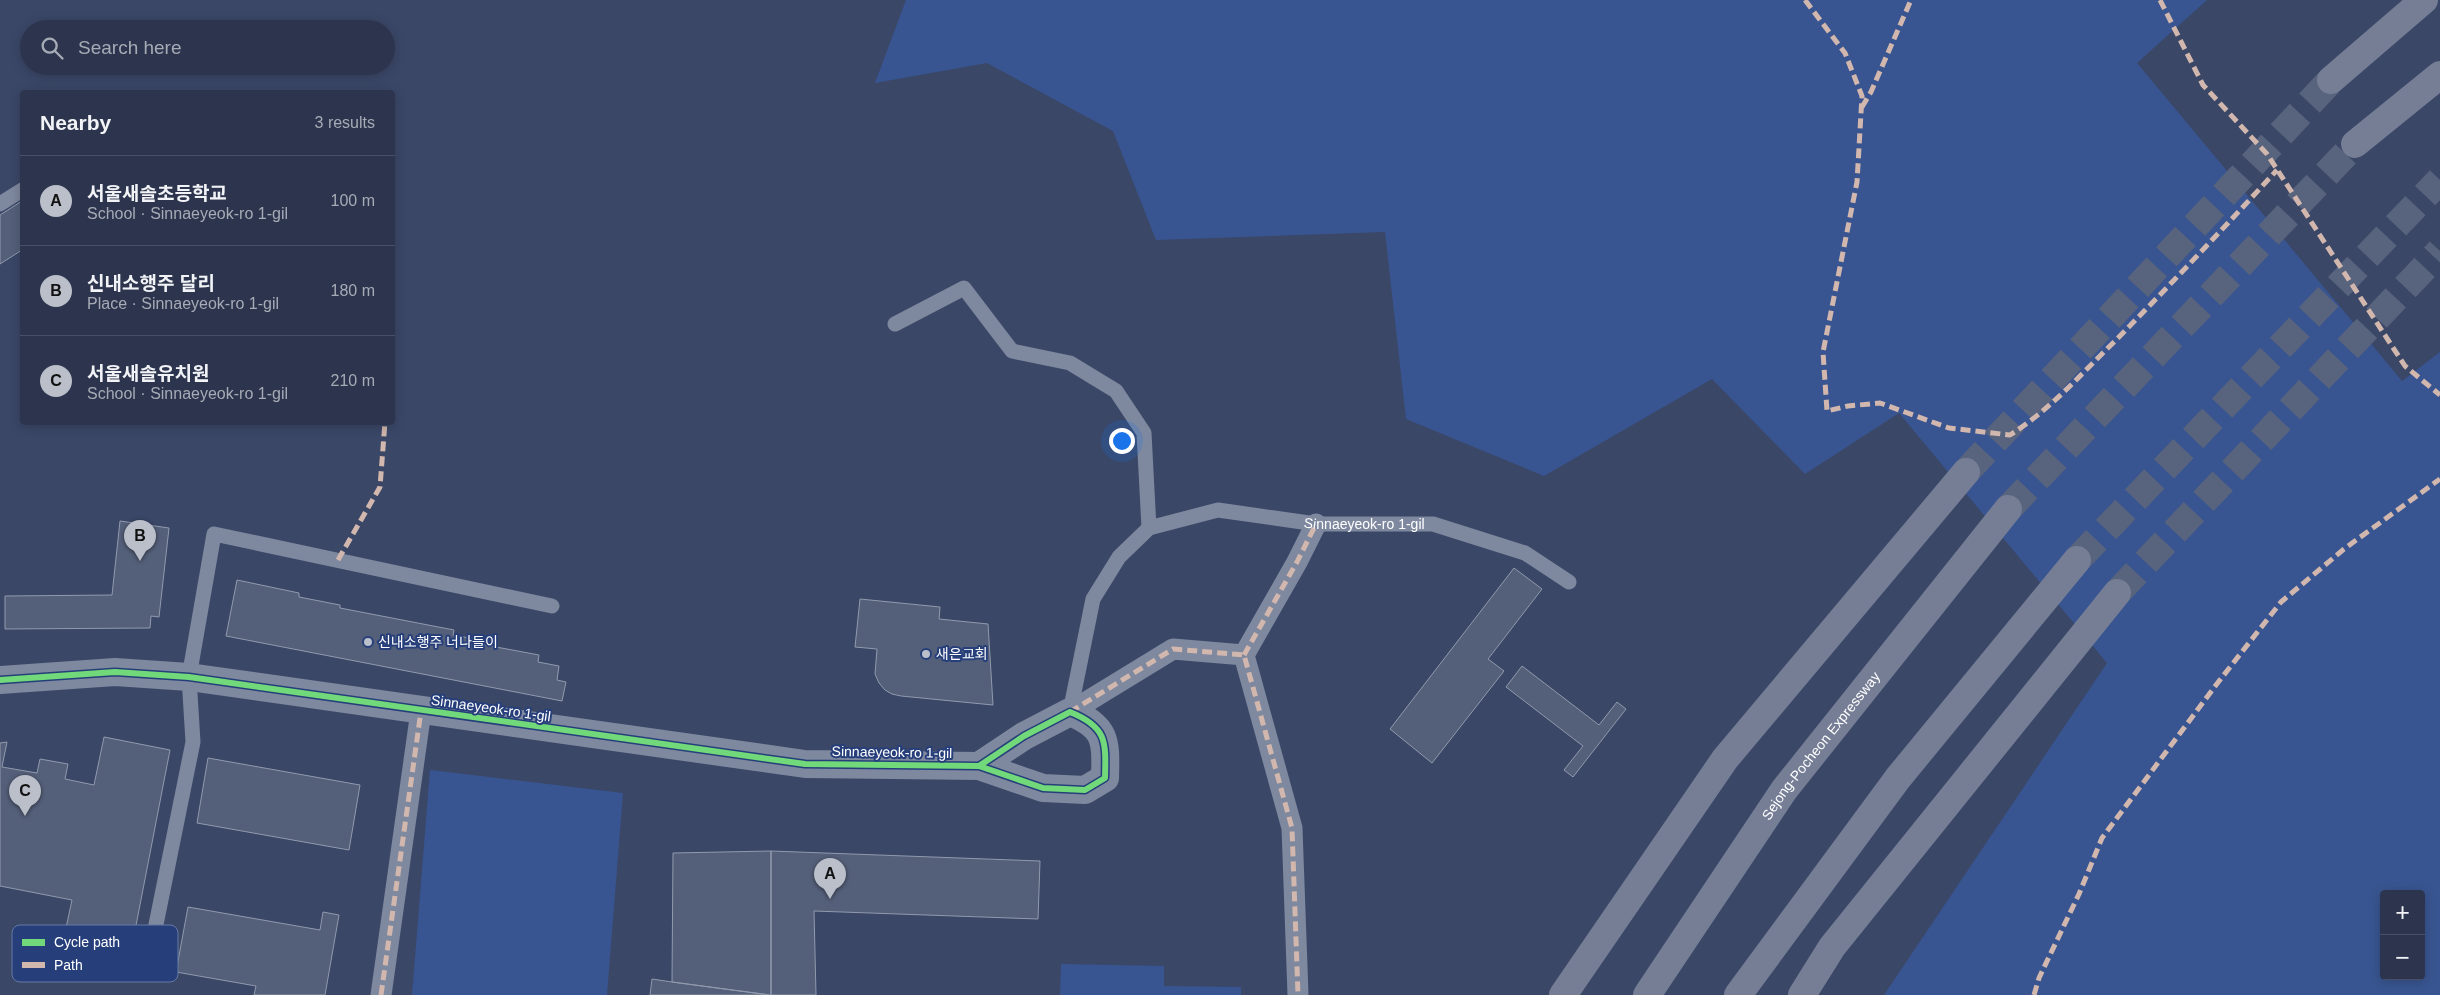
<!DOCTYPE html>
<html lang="en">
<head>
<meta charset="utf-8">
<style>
	body { margin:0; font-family:Helvetica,"Noto Sans KR",sans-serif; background:#384057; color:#f1f3f6 }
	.controls { position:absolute; right:15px; bottom:15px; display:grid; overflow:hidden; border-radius:5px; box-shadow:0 2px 12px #0003 }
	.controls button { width:45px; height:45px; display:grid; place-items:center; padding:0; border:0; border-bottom:1px solid #485065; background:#2c354d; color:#f1f3f6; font:25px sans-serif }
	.you { position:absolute; left:1121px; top:440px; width:18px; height:18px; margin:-12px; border:4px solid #fff; border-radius:50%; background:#1a73e8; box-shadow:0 0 0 8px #1a73e833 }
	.badge { display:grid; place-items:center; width:32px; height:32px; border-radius:50%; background:#babfca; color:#111; font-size:16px; font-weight:700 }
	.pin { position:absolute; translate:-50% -41px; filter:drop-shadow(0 1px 2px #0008) }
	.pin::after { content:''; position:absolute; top:26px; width:18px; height:15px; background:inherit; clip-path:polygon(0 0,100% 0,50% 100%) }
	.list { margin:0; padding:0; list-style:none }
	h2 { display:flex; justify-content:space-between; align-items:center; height:65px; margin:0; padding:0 20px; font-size:21px }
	h2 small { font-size:16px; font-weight:400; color:#a6abb6 }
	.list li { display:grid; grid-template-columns:32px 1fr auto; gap:15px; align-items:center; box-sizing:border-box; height:90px; padding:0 20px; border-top:1px solid #485065 }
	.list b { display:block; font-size:19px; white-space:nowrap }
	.list p { margin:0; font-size:16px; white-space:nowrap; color:#a6abb6 }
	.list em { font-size:16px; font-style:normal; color:#a6abb6 }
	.icon { flex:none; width:28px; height:28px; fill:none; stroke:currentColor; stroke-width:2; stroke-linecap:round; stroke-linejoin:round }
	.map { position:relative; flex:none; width:2440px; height:995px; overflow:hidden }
	.search { position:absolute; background:#2c354d; box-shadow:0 2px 12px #0003; left:20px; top:20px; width:375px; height:55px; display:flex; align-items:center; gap:12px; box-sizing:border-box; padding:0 18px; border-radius:28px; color:#a6abb6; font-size:19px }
	.panel { position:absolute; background:#2c354d; box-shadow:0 2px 12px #0003; left:20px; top:90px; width:375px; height:335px; border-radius:5px }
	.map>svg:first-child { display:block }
	.green { fill:#395591; fill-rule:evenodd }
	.building { fill:#545f79; stroke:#919aad }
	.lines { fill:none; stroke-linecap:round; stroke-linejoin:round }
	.motorway-tunnel { stroke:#58637e; stroke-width:28; stroke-dasharray:28 14; stroke-linecap:butt }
	.service { stroke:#7e889e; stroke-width:15 }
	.pedestrian { stroke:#7e889e; stroke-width:21 }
	.minor { stroke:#7e889e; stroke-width:28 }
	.motorway { stroke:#767e96; stroke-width:28 }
	.quiet { stroke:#d1b7ad; stroke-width:5; stroke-dasharray:10 5; stroke-linecap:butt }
	.cycleway-casing { stroke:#263f7b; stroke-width:9 }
	.cycleway { stroke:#71d979; stroke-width:6 }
	.poi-dot { fill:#babfca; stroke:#263f7b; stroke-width:2 }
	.labels { text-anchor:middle; stroke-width:4; stroke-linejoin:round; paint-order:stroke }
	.street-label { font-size:14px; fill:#fff; stroke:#263f7b }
	.poi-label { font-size:14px; fill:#fff; stroke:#263f7b; text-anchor:start }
	.key { fill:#263f7b; stroke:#6779a3; stroke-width:1 }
	.key-label { font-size:14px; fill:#fff }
</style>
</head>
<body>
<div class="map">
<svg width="2440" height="995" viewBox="0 0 2440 995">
	<rect width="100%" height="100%" fill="#3a4767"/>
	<path class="green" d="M906 0H2207L2137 63 2402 381 2440 352V995H1884L2107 663 1899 413 1805 474 1712 379 1544 476 1406 419 1385 232 1156 240 1113 131 987 63 875 83ZM2384 894H2421V976H2384Z
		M430 770 623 793 607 995H412Z
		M1061 964 1164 966V986L1241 987V995H1060Z"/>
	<path class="building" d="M22 201V250L0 264V215Z
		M120 521 169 528 159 617 151 616 150 628 5 629V596L112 595Z
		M1514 568 1542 589 1488 659 1504 671 1432 763 1390 729Z
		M237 580 299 593V597L340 605V608L454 630 453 635 480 640V644L539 655 538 662 559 666 557 680 566 682 562 701 226 636Z
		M860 599 940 607 939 619 988 624 993 705 901 696 892 694 885 690 879 683 875 674 877 649 855 647Z
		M1522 666 1599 725 1617 702 1626 709 1573 777 1564 770 1583 746 1506 687Z
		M104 737 170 750 133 941 66 928 72 900 0 886V743L7 742 2 767 37 773 40 759 68 764 65 779 94 785Z
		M208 758 360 785 349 850 197 823Z
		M771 851 1040 861 1038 919 814 911 816 995H771Z
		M771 851V995L672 982 673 853Z
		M188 907 320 930 323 912 339 915 325 995H254L256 986 176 972Z
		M652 979 672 982 769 995H650Z"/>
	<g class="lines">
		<path class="motorway-tunnel" d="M1966 472 2331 80
			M2008 509 2355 144
			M2077 560 2440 180
			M2117 593 2440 251"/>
		<g class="service">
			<path d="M0 204 22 190"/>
			<path d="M895 324 964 288 1012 351 1070 363 1116 391 1144 433 1149 528"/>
			<path id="s1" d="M1070 712 1093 599 1119 557 1149 528 1218 510 1316 524H1433L1525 553 1569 582"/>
			<path d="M149 959 193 742 189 677 214 534 552 606"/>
		</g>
		<path class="pedestrian" d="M1244 655 1297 562 1316 524
			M1070 712 1173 649 1244 655 1292 828 1298 995
			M381 995 421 711"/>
		<path class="minor" d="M0 680 115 672 189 677 805 764 979 766 1043 788 1085 790 1105 778C1106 741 1107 727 1070 712L1024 736 979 766"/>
		<g class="motorway">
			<path d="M2331 80 2424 0"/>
			<path d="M2355 144 2440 75"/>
			<path d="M1563 995 1725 759 1966 472"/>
			<path id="s2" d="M1647 995 1784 790 2008 509"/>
			<path d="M1738 995 1898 778 2077 560"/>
			<path d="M1802 995 1832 947 2117 593"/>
		</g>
		<path class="quiet" d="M1805 0 1845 53 1862 96 1857 182 1823 352 1827 411 1848 406 1880 403 1949 428 2010 435C2050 410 2081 374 2115 341 2170 285 2224 228 2277 170
			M2160 0 2203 85 2267 154 2405 366 2440 395
			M1862 107 1871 92 1911 0
			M338 560 380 487 385 422
			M1244 655 1297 562 1316 524
			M1070 712 1173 649 1244 655 1292 828 1298 995
			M381 995 421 711
			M2034 995 2039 978 2079 894 2102 838 2216 685 2281 602 2344 549 2440 479"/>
		<g class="cycleway-casing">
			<path id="cycleway" d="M0 680 115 672 189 677 805 764 979 766 1043 788 1085 790 1105 778C1106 741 1107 727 1070 712L1024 736 979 766"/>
		</g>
		<use href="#cycleway" class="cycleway"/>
	</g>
	<g class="poi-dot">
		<circle cx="368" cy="642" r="5"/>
		<circle cx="926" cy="654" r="5"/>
	</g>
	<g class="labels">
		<g class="street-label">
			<text dy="5" stroke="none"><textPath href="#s1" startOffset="425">Sinnaeyeok-ro 1-gil</textPath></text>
			<text transform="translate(491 708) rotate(8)" y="5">Sinnaeyeok-ro 1-gil</text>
			<text dy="5" stroke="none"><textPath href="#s2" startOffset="304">Sejong-Pocheon Expressway</textPath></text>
			<text transform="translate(892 752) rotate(1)" y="5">Sinnaeyeok-ro 1-gil</text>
		</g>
		<g class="poi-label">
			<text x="378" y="647">신내소행주 너나들이</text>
			<text x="936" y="659">새은교회</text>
		</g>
	</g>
	<rect x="12" y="925" width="166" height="57" rx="8" class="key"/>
	<rect x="22" y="939" width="23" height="7" fill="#71d979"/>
	<rect x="22" y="962" width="23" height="6" fill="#d1b7ad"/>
	<g class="key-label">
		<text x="54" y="947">Cycle path</text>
		<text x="54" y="970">Path</text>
	</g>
</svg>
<div class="controls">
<button>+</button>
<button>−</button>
</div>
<div class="you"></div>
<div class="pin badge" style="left:830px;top:899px">A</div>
<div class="pin badge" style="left:140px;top:561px">B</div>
<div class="pin badge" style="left:25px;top:816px">C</div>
<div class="search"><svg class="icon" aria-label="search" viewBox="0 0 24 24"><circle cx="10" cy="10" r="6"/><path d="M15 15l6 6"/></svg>Search here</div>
<section class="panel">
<h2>Nearby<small>3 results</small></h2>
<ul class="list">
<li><span class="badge">A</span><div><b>서울새솔초등학교</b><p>School · Sinnaeyeok-ro 1-gil</p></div><em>100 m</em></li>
<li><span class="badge">B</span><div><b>신내소행주 달리</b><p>Place · Sinnaeyeok-ro 1-gil</p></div><em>180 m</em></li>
<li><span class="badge">C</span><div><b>서울새솔유치원</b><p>School · Sinnaeyeok-ro 1-gil</p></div><em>210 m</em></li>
</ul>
</section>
</div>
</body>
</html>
